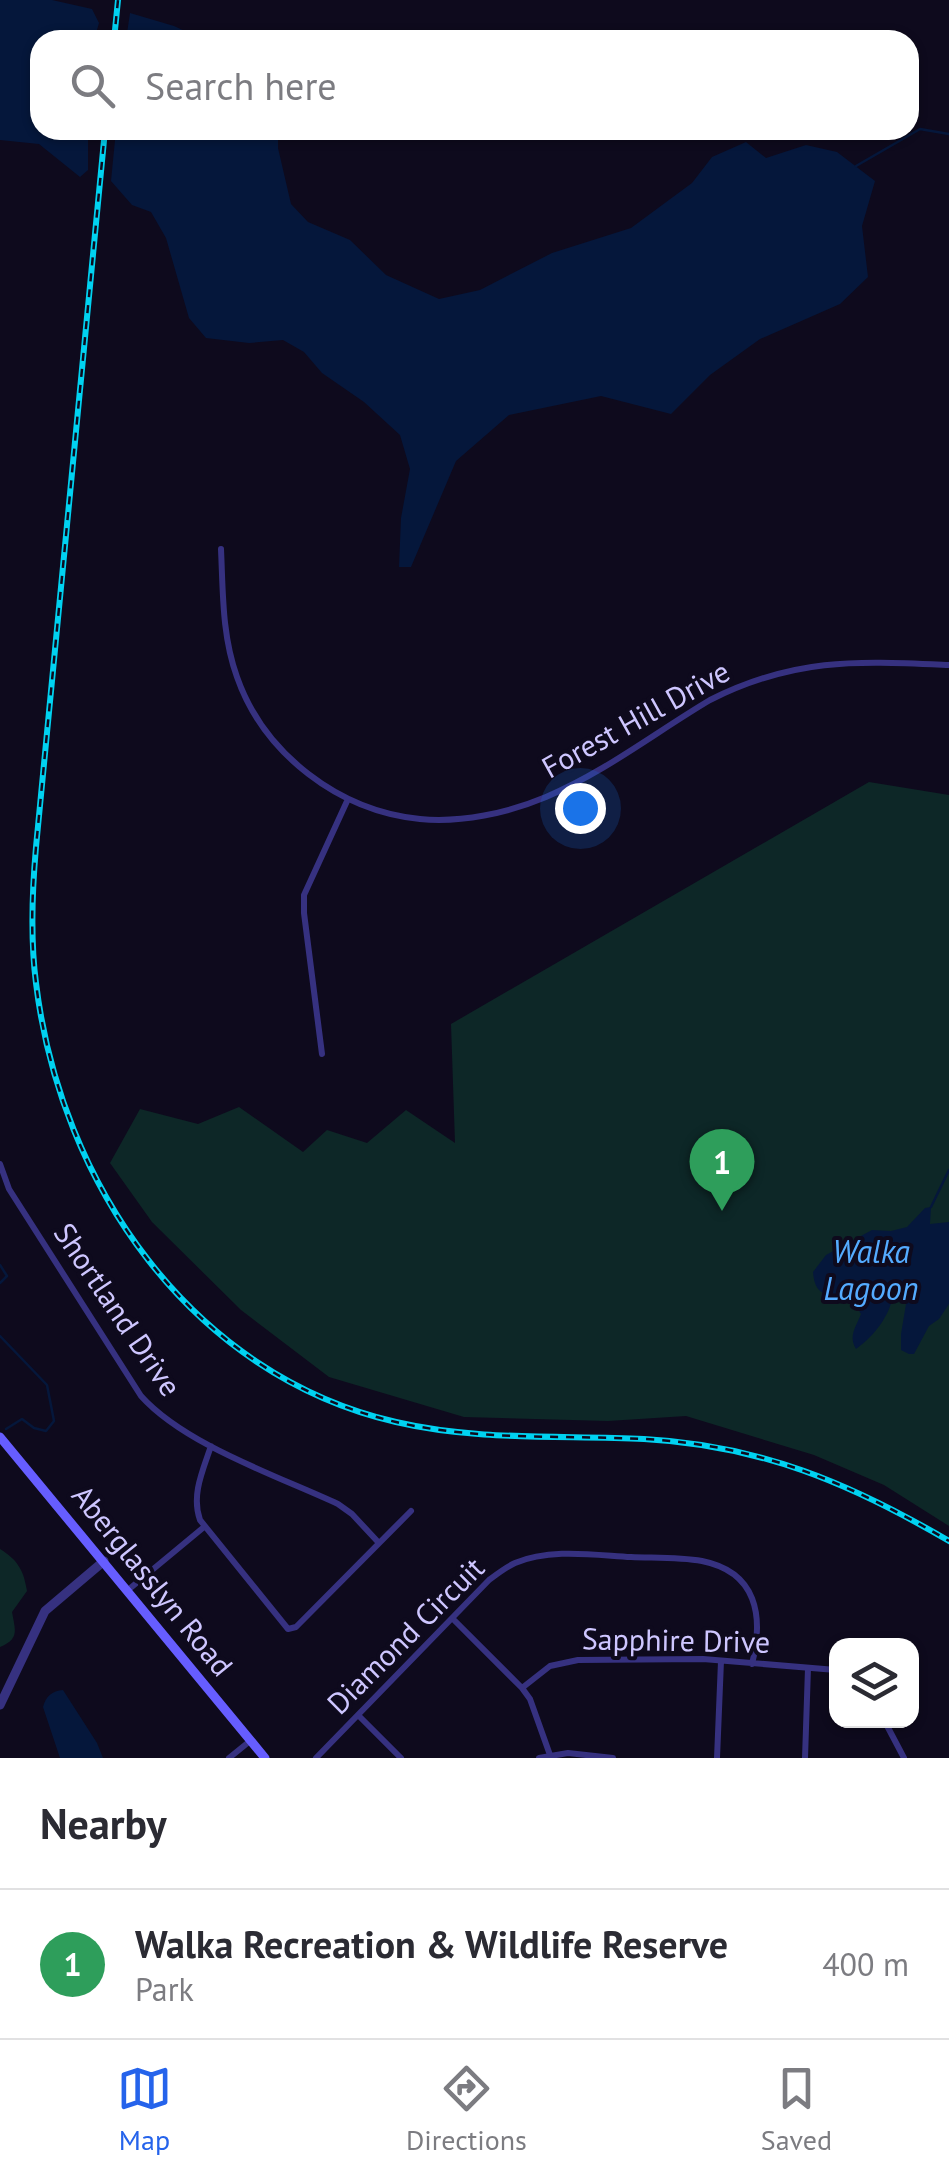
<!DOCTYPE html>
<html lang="en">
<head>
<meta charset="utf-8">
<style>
	body { margin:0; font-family:"PT Sans",sans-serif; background:#f2f2f3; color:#2b2b33 }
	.controls { position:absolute; right:30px; bottom:30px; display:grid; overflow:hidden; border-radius:20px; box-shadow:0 2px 8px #0004 }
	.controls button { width:90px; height:90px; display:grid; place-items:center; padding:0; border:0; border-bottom:2px solid #e1e1e2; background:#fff; color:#2b2b33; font:50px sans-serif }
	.you { position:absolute; left:580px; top:808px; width:35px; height:35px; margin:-25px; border:8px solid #fff; border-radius:50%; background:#1a73e8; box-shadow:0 0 0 15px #1a73e833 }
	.badge { display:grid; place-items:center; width:65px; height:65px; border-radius:50%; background:#2563eb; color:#fff; font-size:32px; font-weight:700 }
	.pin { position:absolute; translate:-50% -82px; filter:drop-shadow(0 2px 5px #0008) }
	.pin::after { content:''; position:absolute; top:52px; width:35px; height:30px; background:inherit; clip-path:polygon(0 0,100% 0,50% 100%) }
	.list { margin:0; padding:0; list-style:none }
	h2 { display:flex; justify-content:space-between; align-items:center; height:130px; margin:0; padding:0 40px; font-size:42px }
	h2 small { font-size:32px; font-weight:400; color:#7c7c81 }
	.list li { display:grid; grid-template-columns:65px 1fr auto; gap:30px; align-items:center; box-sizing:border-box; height:150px; padding:0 40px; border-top:2px solid #e1e1e2 }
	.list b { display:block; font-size:38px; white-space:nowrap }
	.list p { margin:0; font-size:32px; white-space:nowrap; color:#7c7c81 }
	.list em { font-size:32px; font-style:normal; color:#7c7c81 }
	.icon { flex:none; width:55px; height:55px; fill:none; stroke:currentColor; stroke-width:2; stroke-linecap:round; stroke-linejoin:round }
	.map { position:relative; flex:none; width:949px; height:1758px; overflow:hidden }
	.search { position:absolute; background:#fff; box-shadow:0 2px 8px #0004; left:30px; right:30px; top:30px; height:110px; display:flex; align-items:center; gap:25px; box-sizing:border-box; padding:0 35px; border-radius:30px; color:#7c7c81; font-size:38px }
	.sheet { height:280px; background:#fff }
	nav { display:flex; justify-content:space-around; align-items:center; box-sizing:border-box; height:140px; border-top:2px solid #e1e1e2; background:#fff; font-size:28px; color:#7c7c81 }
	nav a { display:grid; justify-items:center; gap:5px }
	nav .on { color:#2563eb }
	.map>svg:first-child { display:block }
	.green { fill:#0d2727 }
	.water { fill:#05173b }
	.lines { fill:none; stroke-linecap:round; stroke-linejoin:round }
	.stream { stroke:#05173b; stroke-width:2.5 }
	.minor { stroke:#363180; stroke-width:6 }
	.tertiary { stroke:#363180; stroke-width:9 }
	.secondary { stroke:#665dff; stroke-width:9 }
	.rail-casing { stroke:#00d2f1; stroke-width:6 }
	.rail { stroke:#0e0a1d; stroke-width:2.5; stroke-dasharray:8; stroke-linecap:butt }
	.labels { text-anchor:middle; stroke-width:8; stroke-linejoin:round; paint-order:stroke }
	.street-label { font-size:30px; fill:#cec6ff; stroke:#0e0a1d }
	.water-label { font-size:32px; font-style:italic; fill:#54abff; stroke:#0e0a1d }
</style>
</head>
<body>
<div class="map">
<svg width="949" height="1758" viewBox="0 0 949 1758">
	<rect width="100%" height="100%" fill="#0e0a1d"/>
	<path class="green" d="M869 782 949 795V1526L884 1485 814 1455 686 1416 608 1421 464 1417 329 1377 241 1310 152 1222 110 1163 140 1109 198 1124 239 1107 303 1152 327 1130 367 1143 406 1110 455 1143 451 1024Z
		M0 1549C18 1560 24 1571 27 1591L12 1612C15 1630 20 1639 0 1647Z"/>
	<path class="water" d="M0 0H52L92 9 99 23 94 40H40V130H88V170L80 177 39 144 0 140Z
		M130 13 174 26 204 40H126Z
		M116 130H278V148L291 204 308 222 350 240 386 275 439 299 480 290 552 253 631 228 692 183 712 157 746 142 766 158 806 145 837 152 875 181 862 226 868 277 840 304 760 339 710 375 671 414 601 396 509 415 456 461 411 567H399L401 518 410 469 400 435 364 402 322 373 304 352 283 340 249 343 206 338 189 318 166 238 151 212 132 205 111 181Z
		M931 1207 930 1224 949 1222V1304L939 1319 929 1326 914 1354H909L901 1350V1334L908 1292 901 1287C891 1296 892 1306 885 1317 879 1329 866 1342 856 1349 848 1336 856 1327 861 1314 858 1309 856 1304 850 1301 832 1292 815 1301 813 1272L826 1255 872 1230 891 1231 907 1227 925 1208Z
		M63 1690 97 1743 103 1758H60L43 1707C46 1696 52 1691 63 1690Z"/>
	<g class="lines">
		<path class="stream" d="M856 166 920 129 949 134
			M931 1207 949 1170
			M0 1265 7 1276 0 1283
			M0 1336 47 1385 54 1421 46 1431 34 1428 22 1419 6 1429"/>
		<path class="minor" d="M221 549C223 592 222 636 237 677 264 754 339 811 420 819 461 823 508 813 546 797 605 772 656 732 710 700 795 657 858 661 949 665
			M322 1054 304 913V895L348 799
			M0 1164 9 1189 141 1396C185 1445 278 1476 338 1504L352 1514 379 1543
			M211 1446C203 1470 191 1495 200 1520L288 1629 296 1627 411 1511
			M128 1590 204 1527
			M452 1618 522 1688 530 1699 550 1755
			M522 1688 550 1666 578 1660 703 1659 836 1670
			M358 1715 401 1758
			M884 1720 904 1758
			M229 1758 250 1741
			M316 1758 489 1580C497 1574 506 1567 515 1563 550 1548 594 1555 631 1557 654 1558 679 1557 702 1561 757 1572 764 1616 752 1664
			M539 1758 568 1753 613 1758
			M717 1758 721 1661
			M805 1758 808 1668"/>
		<path class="tertiary" d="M0 1705 45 1611 104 1561"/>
		<path class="secondary" d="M0 1437 265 1758"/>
		<g class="rail-casing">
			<path id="rail" d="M114 40 118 0
				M105 130 36 847C32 892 30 937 36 983 60 1183 191 1375 396 1422 477 1441 562 1435 644 1439 760 1445 850 1483 949 1541"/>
		</g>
		<use href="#rail" class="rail"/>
	</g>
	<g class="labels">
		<g class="street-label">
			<text transform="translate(636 720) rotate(-29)" y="10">Forest Hill Drive</text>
			<text transform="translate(117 1310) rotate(56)" y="10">Shortland Drive</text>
			<text transform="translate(152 1581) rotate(51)" y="10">Aberglasslyn Road</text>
			<text transform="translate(406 1636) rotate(-45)" y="10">Diamond Circuit</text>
			<text transform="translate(676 1641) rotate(1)" y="10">Sapphire Drive</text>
		</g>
		<g class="water-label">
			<text x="871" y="1263">Walka<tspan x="871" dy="37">Lagoon</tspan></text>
		</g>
	</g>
</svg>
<div class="controls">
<button><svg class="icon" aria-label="layers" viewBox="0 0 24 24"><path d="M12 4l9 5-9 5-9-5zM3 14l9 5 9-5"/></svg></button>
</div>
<div class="you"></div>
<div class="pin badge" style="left:722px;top:1211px;background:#2e9e5b">1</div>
<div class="search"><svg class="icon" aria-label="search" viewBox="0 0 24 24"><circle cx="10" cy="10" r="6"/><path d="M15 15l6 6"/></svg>Search here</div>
</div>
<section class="sheet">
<h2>Nearby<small></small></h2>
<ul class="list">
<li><span class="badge" style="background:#2e9e5b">1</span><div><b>Walka Recreation &amp; Wildlife Reserve</b><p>Park</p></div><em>400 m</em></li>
</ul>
</section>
<nav>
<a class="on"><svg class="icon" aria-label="map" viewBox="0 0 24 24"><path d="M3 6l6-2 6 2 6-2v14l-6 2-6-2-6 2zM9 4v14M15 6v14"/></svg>Map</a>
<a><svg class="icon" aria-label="directions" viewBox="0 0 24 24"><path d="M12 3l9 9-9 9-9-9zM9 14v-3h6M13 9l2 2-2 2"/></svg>Directions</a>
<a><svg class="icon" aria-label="saved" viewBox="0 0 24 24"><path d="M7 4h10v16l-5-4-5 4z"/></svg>Saved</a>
</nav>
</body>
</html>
